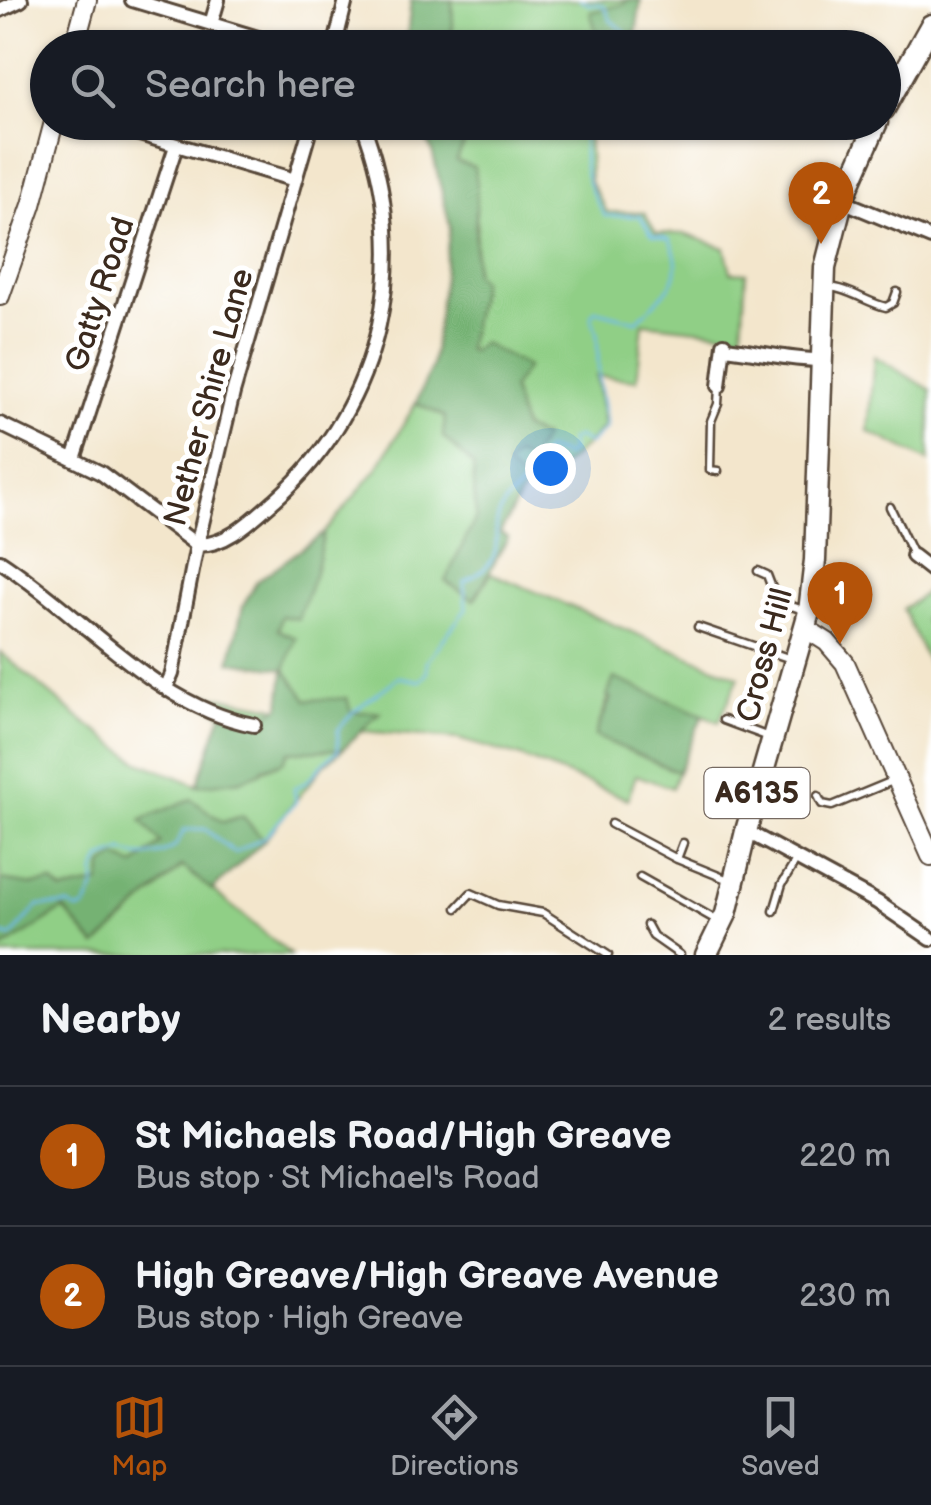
<!DOCTYPE html>
<html lang="en">
<head>
<meta charset="utf-8">
<style>
	body { margin:0; font-family:"Balsamiq Sans",sans-serif; background:#20242c; color:#f1f3f6 }
	.you { position:absolute; left:550px; top:468px; width:35px; height:35px; margin:-25px; border:8px solid #fff; border-radius:50%; background:#1a73e8; box-shadow:0 0 0 15px #1a73e833 }
	.badge { display:grid; place-items:center; width:65px; height:65px; border-radius:50%; background:#b45309; color:#fff; font-size:32px; font-weight:700 }
	.pin { position:absolute; translate:-50% -82px; filter:drop-shadow(0 2px 5px #0008) }
	.pin::after { content:''; position:absolute; top:52px; width:35px; height:30px; background:inherit; clip-path:polygon(0 0,100% 0,50% 100%) }
	.list { margin:0; padding:0; list-style:none }
	h2 { display:flex; justify-content:space-between; align-items:center; height:130px; margin:0; padding:0 40px; font-size:42px }
	h2 small { font-size:32px; font-weight:400; color:#9ea1a6 }
	.list li { display:grid; grid-template-columns:65px 1fr auto; gap:30px; align-items:center; box-sizing:border-box; height:140px; padding:0 40px; border-top:2px solid #363941 }
	.list b { display:block; font-size:38px; white-space:nowrap }
	.list p { margin:0; font-size:32px; white-space:nowrap; color:#9ea1a6 }
	.list em { font-size:32px; font-style:normal; color:#9ea1a6 }
	.icon { flex:none; width:55px; height:55px; fill:none; stroke:currentColor; stroke-width:2; stroke-linecap:round; stroke-linejoin:round }
	.map { position:relative; flex:none; width:931px; height:955px; overflow:hidden }
	.search { position:absolute; background:#171b24; box-shadow:0 2px 8px #0004; left:30px; right:30px; top:30px; height:110px; display:flex; align-items:center; gap:25px; box-sizing:border-box; padding:0 35px; border-radius:55px; color:#9ea1a6; font-size:38px }
	.sheet { height:410px; background:#171b24 }
	nav { display:flex; justify-content:space-around; align-items:center; box-sizing:border-box; height:140px; border-top:2px solid #363941; background:#171b24; font-size:28px; color:#9ea1a6 }
	nav a { display:grid; justify-items:center; gap:5px }
	nav .on { color:#b45309 }
	.map>svg:first-child { display:block }
	.green { fill:#90cf86; stroke:#667c52; stroke-width:2.5 }
	.forest { fill:#74b273; stroke:#586e48; stroke-width:2.5 }
	.lines { fill:none; stroke-linecap:round; stroke-linejoin:round }
	.stream { stroke:#70bae8; stroke-width:2.5 }
	.lane-casing { stroke:#574638; stroke-width:11 }
	.street-casing { stroke:#574638; stroke-width:18 }
	.secondary-casing { stroke:#574638; stroke-width:22 }
	.primary-casing { stroke:#574638; stroke-width:25 }
	.lane { stroke:#fff; stroke-width:6 }
	.street { stroke:#fff; stroke-width:12 }
	.secondary { stroke:#fff; stroke-width:18 }
	.primary { stroke:#fff; stroke-width:20 }
	.labels { text-anchor:middle; stroke-width:10; stroke-linejoin:round; paint-order:stroke }
	.shield { fill:#fff; stroke:#766a62; stroke-width:2.5 }
	.shield-label { font-size:30px; font-weight:bold; fill:#3b2a1e }
	.street-label { font-size:32px; fill:#3b2a1e; stroke:#fff }
</style>
</head>
<body>
<div class="map">
<svg width="931" height="955" viewBox="0 0 931 955">
	<rect width="100%" height="100%" fill="#fff"/>
	<filter id="ink" filterUnits="userSpaceOnUse"><feTurbulence type="fractalNoise" baseFrequency=".01" numOctaves="2"/><feDisplacementMap in="SourceGraphic" scale="20" xChannelSelector="R" yChannelSelector="G"/><feConvolveMatrix kernelMatrix="1 2 1 2 8 2 1 2 1" color-interpolation-filters="sRGB"/></filter>
	<filter id="wash" filterUnits="userSpaceOnUse"><feTurbulence type="fractalNoise" baseFrequency=".0048" numOctaves="4" result="noise"/><feDisplacementMap in="SourceGraphic" scale="40" xChannelSelector="R" yChannelSelector="G"/><feGaussianBlur stdDeviation="2.25" result="paint"/><feColorMatrix in="noise" values="0 0 0 0 0 0 0 0 0 0 0 0 0 0 0 0 0 1.4 0 .05"/><feComposite in="paint" operator="in"/></filter>
	<g filter="url(#wash)">
		<rect width="100%" height="100%" fill="#f3e6cc"/>
		<path class="green" d="M452 0H627L601 47 448 48 453 26Z
			M462 123H588L590 182 607 212 644 213 656 233 684 234 725 248 731 272 746 273 742 334 643 323 637 380 596 376 604 426C581 451 561 473 527 484L506 466 516 455 543 437 523 428 512 388 527 367 467 350 481 281 474 274 477 221 456 161 464 144Z
			M874 356 931 390 929 461 868 431Z
			M416 403 445 417 443 437 473 464 476 518 446 581 474 600 491 573 739 677 719 722 615 679 595 736 678 772 672 788 636 775 628 799 521 757 458 739 361 731 379 713 350 712 347 698 307 701 285 669 278 631 282 616 314 576 324 533 377 469Z
			M931 589V608L924 620 931 628V670L903 609Z
			M0 652 79 718 139 762 197 785 240 780 283 762 289 752 343 749 322 767 264 841 243 816 224 822 142 820 162 843 134 867 117 857 103 865 100 883 62 891 52 883 33 885 0 880Z
			M203 694 280 708C246 725 234 721 201 702Z
			M183 866 291 955H0V950L64 909 96 946Z"/>
		<path class="forest" d="M411 0H452L453 26 448 47H406Z
			M627 0H641L634 47H601L590 12 624 4Z
			M419 123H462L464 144 456 161 474 167 477 184 474 274 481 281 467 350 471 352 482 343 527 367 512 389 523 428 544 438 529 461 516 455 506 466 527 484 500 533 508 538 474 600 445 581 476 518 473 465 443 437 445 417 416 403 432 366 450 226 432 151Z
			M324 533 314 576 298 619 282 616 278 630 296 638 285 669 307 700 347 698 351 712H380L343 749 289 752 283 762 263 768 260 773 240 780 197 786 222 714 254 721 280 707 284 669 230 662 243 606 257 581Z
			M614 678 703 715 678 772 595 736 611 698 607 696Z
			M191 799 223 822 242 816 264 841 212 890 182 866 96 946 64 909 0 950V880L33 885 52 882 62 891 100 883 103 865 117 857 134 866 161 843 141 820Z"/>
		<g class="lines">
			<path class="stream" d="M580 0 588 4 604 5 611 21 625 31 621 40 605 41 604 48
				M0 934 11 937 38 906 69 905 77 910 85 908 95 887V872L101 859 123 851C137 859 162 857 175 846 176 845 184 831 184 830L205 829 235 853 265 837 296 802 294 788C315 781 319 762 338 751V730L353 712 399 677 420 681 427 673V661L466 609 464 582C518 554 482 536 505 504 515 490 533 477 545 464L542 455 546 450 566 456 571 452 570 440 578 437 589 444 607 427 599 379 597 334 591 316 595 310 637 321C663 293 690 279 669 239L652 235 640 216H605C582 178 582 166 584 122"/>
		</g>
	</g>
	<g filter="url(#ink)">
		<g class="lines">
			<g class="lane-casing">
				<path id="lane" d="M828 287C848 288 866 302 886 307L893 303 897 292
					M718 471 710 470 711 421 718 404 719 388
					M890 507 913 555
					M758 571 767 575 777 601 806 611
					M698 627 791 659
					M723 720 769 737
					M818 796 822 804 832 806 895 780
					M611 824 677 859 731 881
					M677 859 683 843
					M640 877 718 921
					M457 908 471 893 498 905 543 913 608 955
					M774 911 782 884 797 859
					M647 925 653 936 680 955"/>
			</g>
			<g class="street-casing">
				<path id="street" d="M132 0 291 48
					M0 10 21 0
					M211 24 218 0
					M334 48 346 0
					M99 122 295 180
					M842 201 931 238
					M724 348C757 351 787 360 821 360
					M719 386 724 344
					M0 424 101 473 197 545C227 546 254 518 275 500 384 404 414 256 362 122
					M74 459 176 146
					M913 556 931 570
					M0 561C82 614 156 707 254 725
					M166 688 172 674 197 545 233 393 312 122
					M746 831 877 902 931 939"/>
			</g>
			<g class="secondary-casing">
				<path id="secondary" d="M74 48 87 0
					M0 296 32 205 54 122
					M805 628 827 642 845 663 931 856"/>
			</g>
			<g class="primary-casing">
				<path id="primary" d="M884 109 931 25
					M706 955 726 914 746 831 809 612 815 560 825 268 842 201 877 122"/>
			</g>
			<use href="#lane" class="lane"/>
			<use href="#street" class="street"/>
			<use href="#secondary" class="secondary"/>
			<use href="#primary" class="primary"/>
		</g>
	</g>
	<g class="labels">
		<rect class="shield" x="704.5" y="768" width="105" height="50" rx="8"/>
		<g class="shield-label">
			<text x="757" y="803">A6135</text>
		</g>
		<g class="street-label">
			<text transform="translate(99 294) rotate(-72)" y="11">Gatty Road</text>
			<text transform="translate(208 397) rotate(-75)" y="11">Nether Shire Lane</text>
			<text transform="translate(764 655) rotate(-75)" y="11">Cross Hill</text>
		</g>
	</g>
</svg>
<div class="you"></div>
<div class="pin badge" style="left:840px;top:644px">1</div>
<div class="pin badge" style="left:821px;top:244px">2</div>
<div class="search"><svg class="icon" aria-label="search" viewBox="0 0 24 24"><circle cx="10" cy="10" r="6"/><path d="M15 15l6 6"/></svg>Search here</div>
</div>
<section class="sheet">
<h2>Nearby<small>2 results</small></h2>
<ul class="list">
<li><span class="badge">1</span><div><b>St Michaels Road/High Greave</b><p>Bus stop · St Michael's Road</p></div><em>220 m</em></li>
<li><span class="badge">2</span><div><b>High Greave/High Greave Avenue</b><p>Bus stop · High Greave</p></div><em>230 m</em></li>
</ul>
</section>
<nav>
<a class="on"><svg class="icon" aria-label="map" viewBox="0 0 24 24"><path d="M3 6l6-2 6 2 6-2v14l-6 2-6-2-6 2zM9 4v14M15 6v14"/></svg>Map</a>
<a><svg class="icon" aria-label="directions" viewBox="0 0 24 24"><path d="M12 3l9 9-9 9-9-9zM9 14v-3h6M13 9l2 2-2 2"/></svg>Directions</a>
<a><svg class="icon" aria-label="saved" viewBox="0 0 24 24"><path d="M7 4h10v16l-5-4-5 4z"/></svg>Saved</a>
</nav>
</body>
</html>
